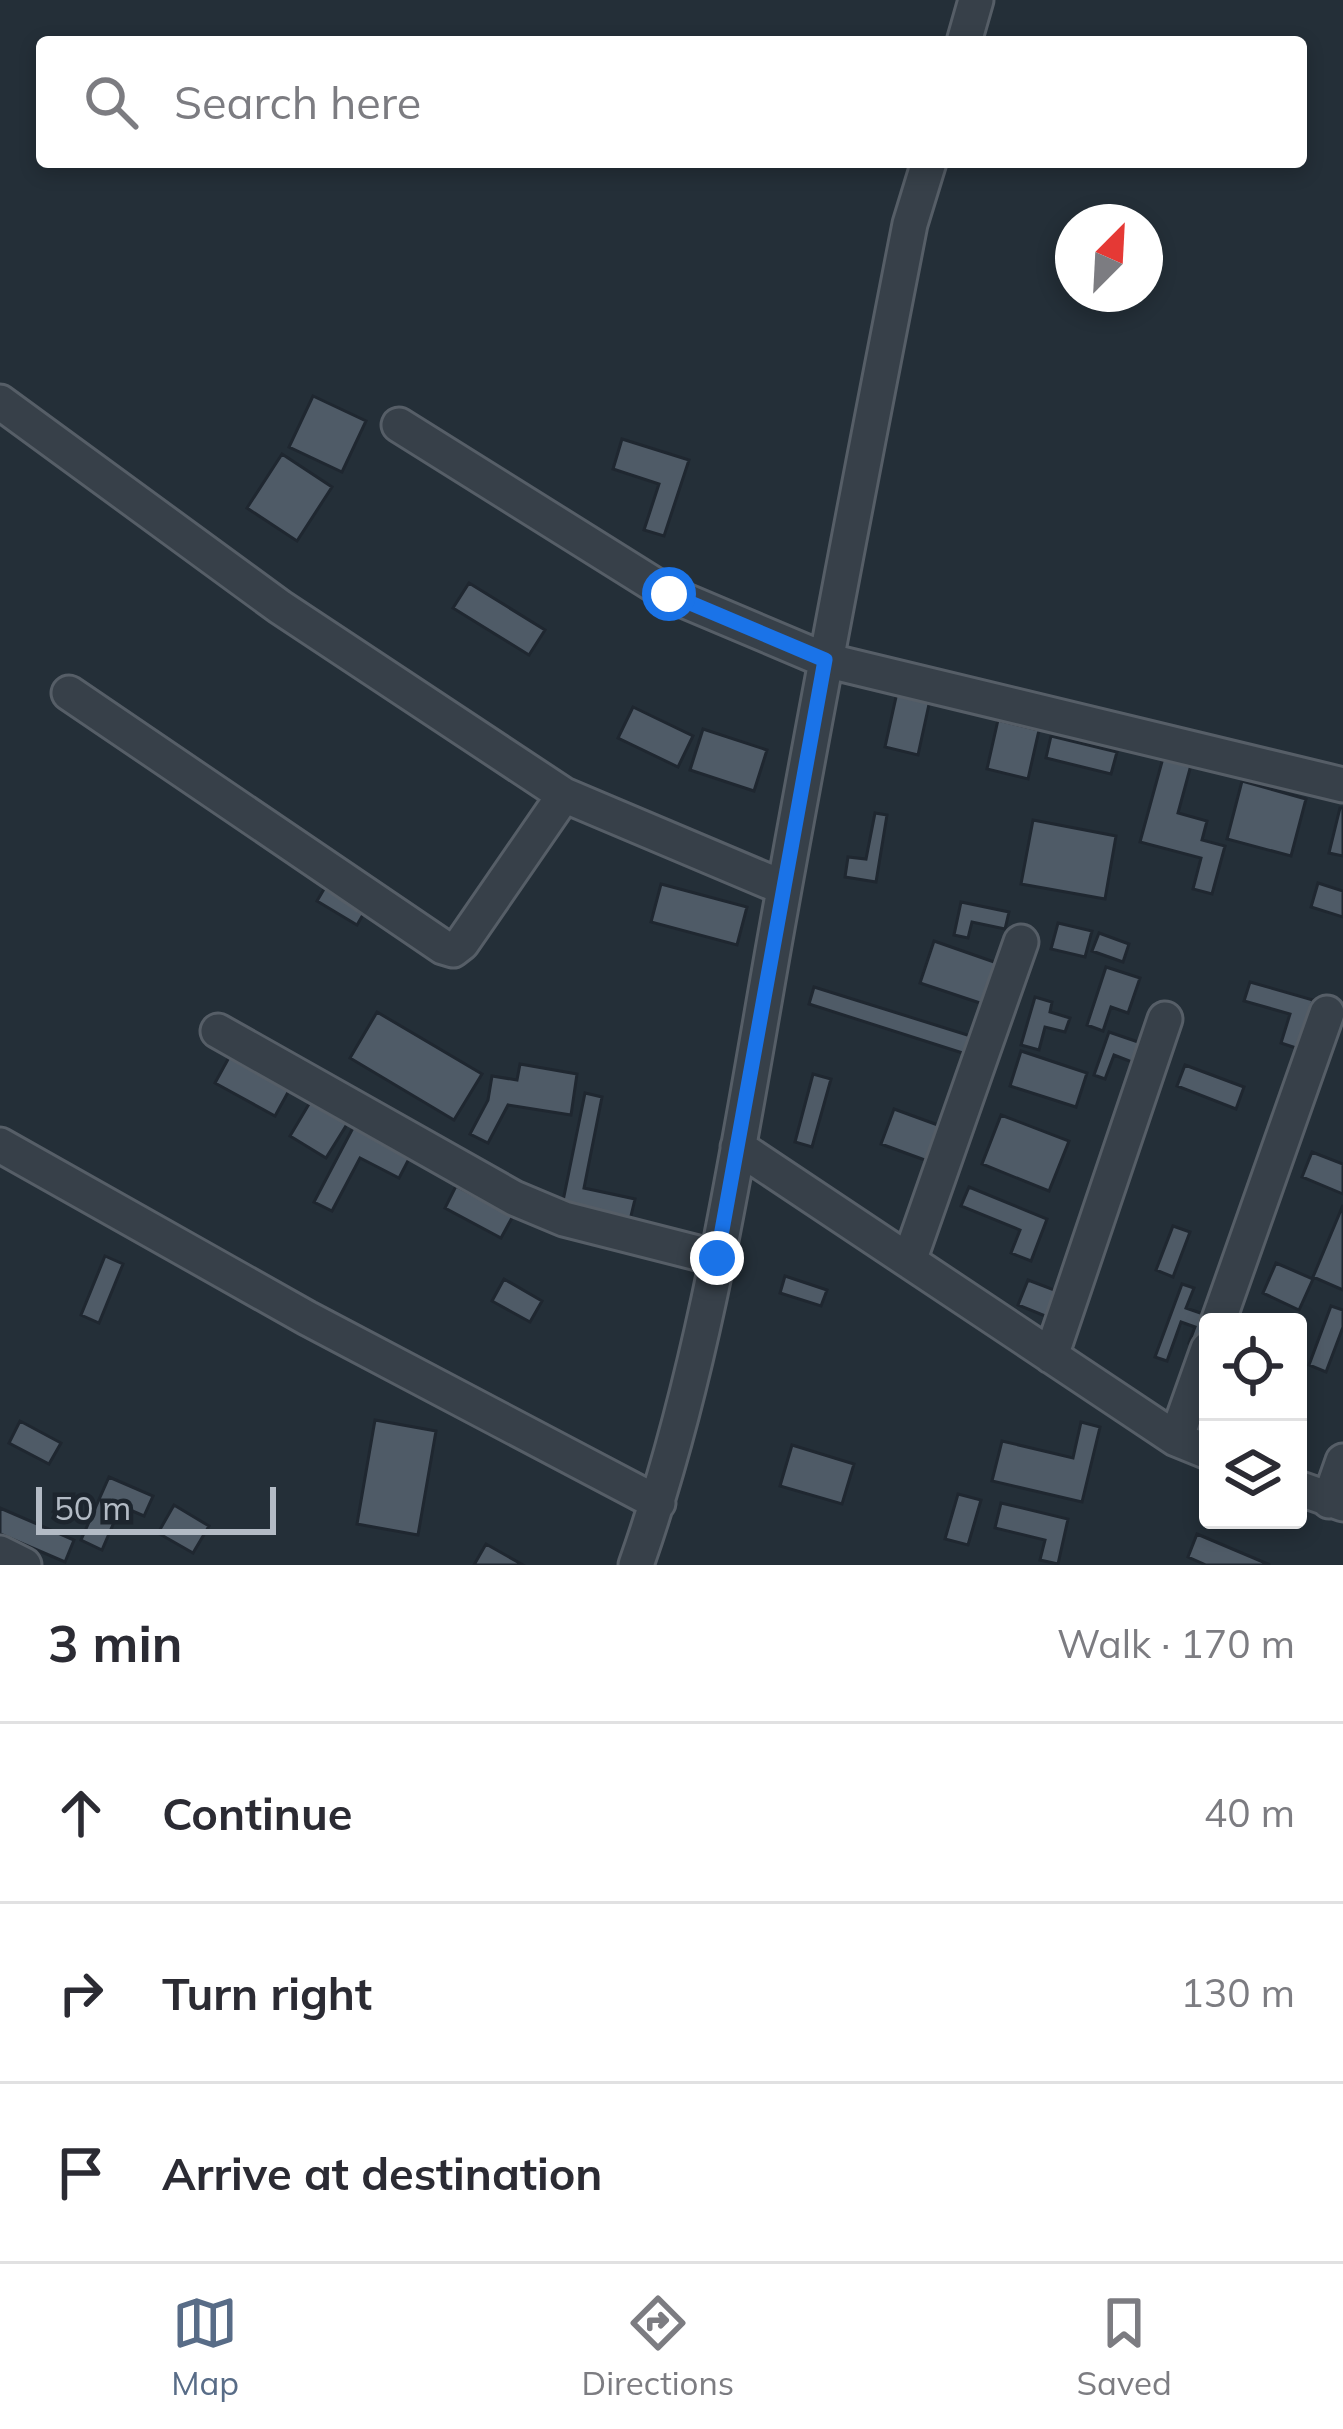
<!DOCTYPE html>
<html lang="en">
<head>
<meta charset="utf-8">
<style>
	body { margin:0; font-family:Mulish,sans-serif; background:#f2f2f3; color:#2b2b33 }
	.controls { position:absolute; right:36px; bottom:36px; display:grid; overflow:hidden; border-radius:12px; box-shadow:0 6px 18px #0003 }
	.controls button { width:108px; height:108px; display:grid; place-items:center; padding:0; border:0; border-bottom:3px solid #e1e1e2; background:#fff; color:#2b2b33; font:60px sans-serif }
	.compass { position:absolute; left:1055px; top:204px; width:108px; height:108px; border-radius:50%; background:#fff; box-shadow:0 6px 18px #0003; rotate:24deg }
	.scale { position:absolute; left:36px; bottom:30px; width:240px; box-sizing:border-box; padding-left:12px; border:6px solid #b3bbc5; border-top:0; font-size:33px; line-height:42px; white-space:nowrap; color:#b3bbc5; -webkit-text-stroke:9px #1d252e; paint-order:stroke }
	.stop { position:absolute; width:36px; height:36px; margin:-27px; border:9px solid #1a73e8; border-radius:50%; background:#fff }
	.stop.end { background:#1a73e8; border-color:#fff; box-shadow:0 3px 12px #0008 }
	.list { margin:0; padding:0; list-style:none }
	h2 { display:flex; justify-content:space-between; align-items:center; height:156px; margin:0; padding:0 48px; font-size:51px }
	h2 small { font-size:39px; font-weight:400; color:#7c7c81 }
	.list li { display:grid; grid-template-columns:78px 1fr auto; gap:36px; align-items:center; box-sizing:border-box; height:180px; padding:0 48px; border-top:3px solid #e1e1e2 }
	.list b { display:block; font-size:45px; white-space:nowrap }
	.list em { font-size:39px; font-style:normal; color:#7c7c81 }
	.icon { flex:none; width:66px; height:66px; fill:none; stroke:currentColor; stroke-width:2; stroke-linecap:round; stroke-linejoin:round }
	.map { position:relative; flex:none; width:1343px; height:1565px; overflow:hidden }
	.search { position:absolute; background:#fff; box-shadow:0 6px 18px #0003; left:36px; right:36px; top:36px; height:132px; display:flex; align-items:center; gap:30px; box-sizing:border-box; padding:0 42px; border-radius:12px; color:#7c7c81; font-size:45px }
	.sheet { height:696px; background:#fff }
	nav { display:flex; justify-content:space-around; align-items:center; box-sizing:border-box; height:168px; border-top:3px solid #e1e1e2; background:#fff; font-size:33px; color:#7c7c81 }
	nav a { display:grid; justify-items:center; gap:6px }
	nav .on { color:#586c87 }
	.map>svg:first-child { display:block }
	.building { fill:#4f5b67; stroke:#1f2730; stroke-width:3 }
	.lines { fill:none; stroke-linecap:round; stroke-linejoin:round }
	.minor-casing { stroke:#565e67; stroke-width:39 }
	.minor { stroke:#374049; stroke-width:33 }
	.route { stroke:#1a73e8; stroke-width:15 }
</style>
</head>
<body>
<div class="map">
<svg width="1343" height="1565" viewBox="0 0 1343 1565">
	<rect width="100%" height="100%" fill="#242f38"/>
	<path class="building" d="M313 396 366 421 342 472 289 447Z
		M622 439 689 460 664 536 644 530 659 484 613 469Z
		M282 454 332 487 297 541 247 508Z
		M469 583 545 630 529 655 453 608Z
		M898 688 931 695 918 755 885 747Z
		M633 707 693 736 678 767 618 738Z
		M998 720 1039 730 1028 779 987 769Z
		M703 729 767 750 754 791 690 770Z
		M1051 736 1117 752 1111 774 1046 758Z
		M1163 758 1191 765 1178 813 1207 821 1202 840 1225 846 1212 894 1193 889 1201 858 1140 842Z
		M1242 781 1306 799 1291 856 1227 839Z
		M1340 808H1343V856L1329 853Z
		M875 813 887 815 876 882 845 877 848 857 866 859Z
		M1033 820 1116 836 1105 899 1021 884Z
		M1318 883 1343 891V917L1311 907Z
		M327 884 367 908 357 925 317 901Z
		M661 884 747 907 737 945 651 922Z
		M961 902 1009 912 1005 929 972 922 968 938 954 935Z
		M1058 923 1092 931 1085 957 1051 949Z
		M1099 933 1129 944 1123 962 1092 951Z
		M934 941 997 963 983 1004 920 983Z
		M1106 967 1140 978 1128 1013 1111 1007 1103 1031 1087 1025Z
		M1250 982 1313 1000 1299 1049 1281 1043 1290 1014 1244 1001Z
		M814 987 977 1038 972 1056 809 1004Z
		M1035 997 1052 1002 1050 1012 1070 1018 1065 1032 1045 1027 1039 1050 1021 1045Z
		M377 1012 482 1074 454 1120 350 1058Z
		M1109 1032 1144 1044 1137 1064 1114 1055 1105 1079 1094 1075Z
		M1021 1051 1087 1073 1076 1107 1010 1086Z
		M232 1052 292 1085 275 1116 215 1083Z
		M520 1064 577 1074 571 1115 508 1105 488 1143 470 1134 488 1100 492 1076 517 1080Z
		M1185 1065 1244 1087 1236 1109 1177 1086Z
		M813 1074 831 1079 812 1147 795 1142Z
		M585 1093 602 1097 584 1188 635 1199 630 1220 562 1206Z
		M312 1099 349 1121 326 1158 290 1136Z
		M894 1109 946 1128 933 1163 881 1144Z
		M1001 1115 1069 1141 1049 1191 982 1164Z
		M354 1126 411 1155 399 1178 360 1158 332 1211 314 1202Z
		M1312 1152 1343 1164V1194L1302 1177Z
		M456 1186 513 1216 501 1238 445 1208Z
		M969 1187 1047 1219 1031 1261 1011 1253 1020 1230 961 1206Z
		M1343 1205V1290L1313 1277Z
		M1173 1226 1190 1232 1173 1277 1156 1270Z
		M105 1256 123 1264 99 1323 81 1315Z
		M1276 1263 1313 1279 1299 1310 1263 1293Z
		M785 1276 827 1290 821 1306 780 1293Z
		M504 1279 542 1301 530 1322 492 1301Z
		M1028 1280 1065 1294 1055 1320 1018 1305Z
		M1182 1284 1194 1288 1186 1308 1212 1317 1201 1347 1189 1343 1195 1327 1181 1322 1167 1361 1155 1357Z
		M1331 1306 1343 1310V1327L1326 1372 1309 1365Z
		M375 1420 436 1431 418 1535 357 1524Z
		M20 1421 61 1443 49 1464 9 1443Z
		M1081 1422 1100 1427 1082 1502 992 1481 1002 1441 1073 1458Z
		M792 1445 854 1464 842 1504 780 1486Z
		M109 1477 153 1496 144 1516 121 1506 102 1550 81 1540Z
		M958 1494 981 1500 968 1545 945 1539Z
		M1001 1503 1068 1519 1058 1564 1040 1560 1045 1540 995 1528Z
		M174 1505 209 1526 193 1553 158 1533Z
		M0 1508 74 1540 65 1562 0 1534Z
		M1197 1534 1270 1565H1206L1188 1557Z
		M486 1544 523 1565H474Z"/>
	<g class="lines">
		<g class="minor-casing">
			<path id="minor" d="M964 42 976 0
				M0 402 280 607 564 795 784 888
				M399 425 669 594 825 660 1343 785
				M69 693 443 947 453 950 462 943 564 795
				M218 1031 514 1198 564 1219 717 1258
				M0 1145 307 1318 658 1503
				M738 1147 1176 1439 1208 1452
				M909 1261 1021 942
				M1218 1322 1327 1013
				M1051 1356 1165 1019
				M1176 1439 1208 1349
				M1298 1488 1343 1504
				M1329 1501 1343 1461
				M0 1553 24 1565
				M636 1565C708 1360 739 1141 777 928 819 693 864 459 910 224L929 162"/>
		</g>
		<use href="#minor" class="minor"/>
	</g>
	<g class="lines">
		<path class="route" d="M669 594 825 660 717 1258"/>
	</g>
</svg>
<div class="controls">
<button><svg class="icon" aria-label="locate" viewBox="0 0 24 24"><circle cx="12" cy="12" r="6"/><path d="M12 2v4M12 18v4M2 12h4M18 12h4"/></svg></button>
<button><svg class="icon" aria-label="layers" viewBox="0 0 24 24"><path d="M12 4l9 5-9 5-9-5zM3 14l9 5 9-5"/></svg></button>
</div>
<svg class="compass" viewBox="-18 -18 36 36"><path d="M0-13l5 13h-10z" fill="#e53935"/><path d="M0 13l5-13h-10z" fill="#7c7c81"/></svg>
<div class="scale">50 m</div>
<div class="stop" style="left:669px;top:594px"></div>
<div class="stop end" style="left:717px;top:1258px"></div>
<div class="search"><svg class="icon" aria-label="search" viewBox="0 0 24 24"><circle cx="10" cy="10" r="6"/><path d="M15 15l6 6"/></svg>Search here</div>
</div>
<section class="sheet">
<h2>3 min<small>Walk · 170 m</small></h2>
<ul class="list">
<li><svg class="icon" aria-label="ahead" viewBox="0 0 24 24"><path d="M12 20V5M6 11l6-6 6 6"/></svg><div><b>Continue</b></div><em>40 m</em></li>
<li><svg class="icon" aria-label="right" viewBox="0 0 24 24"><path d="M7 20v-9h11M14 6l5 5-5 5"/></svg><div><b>Turn right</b></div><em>130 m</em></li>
<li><svg class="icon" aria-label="arrive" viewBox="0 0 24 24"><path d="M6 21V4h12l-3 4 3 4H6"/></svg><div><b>Arrive at destination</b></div></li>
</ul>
</section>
<nav>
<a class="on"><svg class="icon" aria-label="map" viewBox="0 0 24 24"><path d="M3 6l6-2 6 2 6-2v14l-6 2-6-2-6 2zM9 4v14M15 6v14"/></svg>Map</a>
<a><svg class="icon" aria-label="directions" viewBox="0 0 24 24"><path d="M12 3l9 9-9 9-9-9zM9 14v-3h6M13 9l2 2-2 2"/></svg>Directions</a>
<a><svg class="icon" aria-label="saved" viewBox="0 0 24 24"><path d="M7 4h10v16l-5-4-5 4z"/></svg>Saved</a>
</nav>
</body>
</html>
